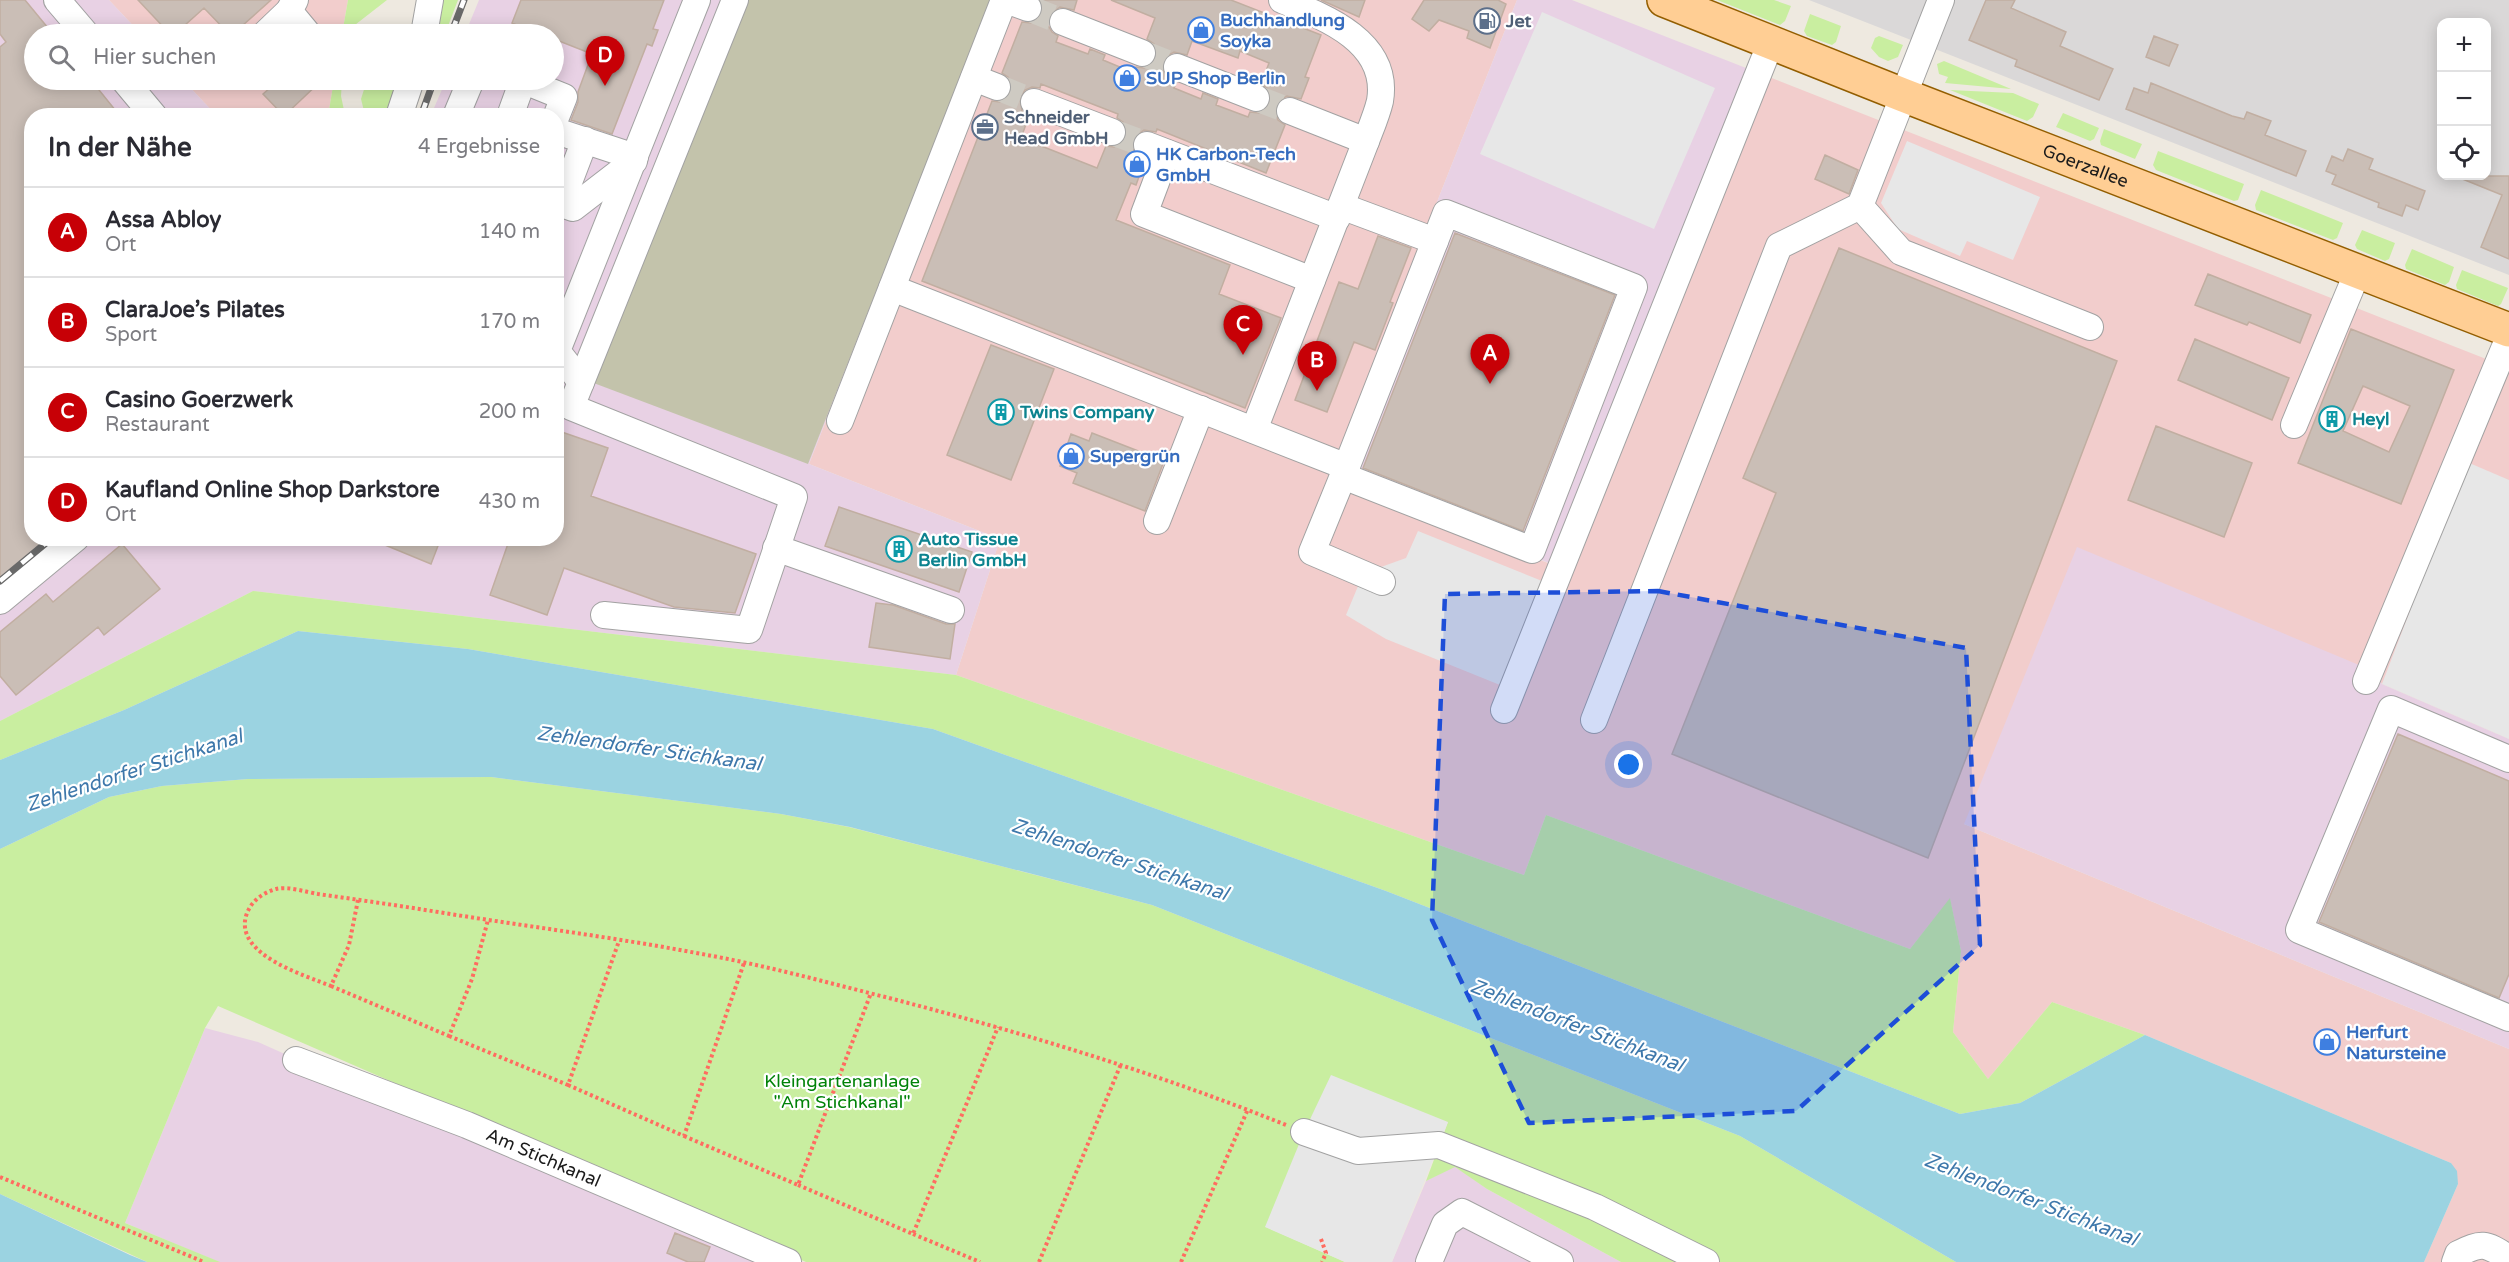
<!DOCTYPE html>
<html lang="de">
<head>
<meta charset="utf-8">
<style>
	body { margin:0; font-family:"Varela Round",sans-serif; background:#f7f7f7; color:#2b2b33 }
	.controls { position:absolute; right:18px; top:18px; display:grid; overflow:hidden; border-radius:12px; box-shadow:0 3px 15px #0003 }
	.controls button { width:54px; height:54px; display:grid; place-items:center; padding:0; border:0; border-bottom:2px solid #e1e1e2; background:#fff; color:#2b2b33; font:30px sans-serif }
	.you { position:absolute; left:1629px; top:765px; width:21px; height:21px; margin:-15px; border:4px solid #fff; border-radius:50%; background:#1a73e8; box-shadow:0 0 0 9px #1a73e833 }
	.badge { display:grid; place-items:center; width:39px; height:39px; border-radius:50%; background:#c70006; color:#fff; font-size:20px; font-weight:700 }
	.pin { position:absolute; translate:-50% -50px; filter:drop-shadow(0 2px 3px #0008) }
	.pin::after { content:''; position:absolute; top:32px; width:21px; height:18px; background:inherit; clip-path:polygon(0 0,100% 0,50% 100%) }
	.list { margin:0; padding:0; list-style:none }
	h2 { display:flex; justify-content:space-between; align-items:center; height:78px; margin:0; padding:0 24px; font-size:26px }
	h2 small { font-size:20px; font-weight:400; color:#7c7c81 }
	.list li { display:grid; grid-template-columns:39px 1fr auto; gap:18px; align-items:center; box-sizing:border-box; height:90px; padding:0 24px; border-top:2px solid #e1e1e2 }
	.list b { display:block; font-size:22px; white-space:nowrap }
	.list p { margin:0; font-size:20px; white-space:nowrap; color:#7c7c81 }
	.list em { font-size:20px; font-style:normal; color:#7c7c81 }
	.icon { flex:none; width:33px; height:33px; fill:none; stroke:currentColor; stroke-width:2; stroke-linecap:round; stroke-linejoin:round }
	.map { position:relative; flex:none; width:2509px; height:1262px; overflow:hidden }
	.search { position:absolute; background:#fff; box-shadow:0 3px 15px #0003; left:24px; top:24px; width:540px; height:66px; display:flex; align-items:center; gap:15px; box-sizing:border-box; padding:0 21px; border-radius:33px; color:#7c7c81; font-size:22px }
	.panel { position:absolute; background:#fff; box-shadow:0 3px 15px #0003; left:24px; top:108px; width:540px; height:438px; border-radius:24px }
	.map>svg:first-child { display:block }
	.residential { fill:#dad8d8; fill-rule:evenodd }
	.commercial { fill:#f2cdcc }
	.industrial { fill:#e8d1e4 }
	.construction { fill:#c3c3ab }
	.grass { fill:#c9eea0 }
	.parking { fill:#e7e7e7 }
	.water { fill:#9bd3e1 }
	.building { fill:#cabeb6; stroke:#c1aea1; stroke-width:1.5; fill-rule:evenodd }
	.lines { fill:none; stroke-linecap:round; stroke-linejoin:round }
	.minor-tunnel { stroke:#cecac2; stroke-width:26; stroke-dasharray:26 13; stroke-linecap:butt }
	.minor-casing { stroke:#a2a2a2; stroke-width:28 }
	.major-casing { stroke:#935e00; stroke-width:36 }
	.path { stroke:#ff6c60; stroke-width:4; stroke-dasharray:3 3; stroke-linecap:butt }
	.minor { stroke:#fff; stroke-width:26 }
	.major { stroke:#ffce94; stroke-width:33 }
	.rail-casing { stroke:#696969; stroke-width:7 }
	.rail { stroke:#fff; stroke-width:4.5; stroke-dasharray:14; stroke-linecap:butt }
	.marked { fill:#1d4ed8; fill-opacity:0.2; stroke:#1d4ed8; stroke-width:4.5; stroke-dasharray:12 8; stroke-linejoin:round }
	.labels { text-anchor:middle; stroke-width:4.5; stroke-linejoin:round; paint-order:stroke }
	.shop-label { font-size:18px; font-weight:bold; fill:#366cbe; stroke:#fff; text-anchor:start }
	.service-label { font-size:18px; font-weight:bold; fill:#4e5e75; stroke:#fff; text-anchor:start }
	.street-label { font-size:18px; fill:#1b1b1b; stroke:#fff }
	.culture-label { font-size:18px; font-weight:bold; fill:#0d838f; stroke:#fff; text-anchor:start }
	.park-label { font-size:18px; fill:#018208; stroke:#fff }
	.water-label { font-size:20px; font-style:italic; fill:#3e78ab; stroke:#fff }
</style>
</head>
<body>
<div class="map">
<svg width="2509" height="1262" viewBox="0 0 2509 1262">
	<rect width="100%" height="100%" fill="#eee9e0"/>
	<path class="residential" d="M1809 0H1927L1911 40Z
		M1955 0H2509V275L1935 49ZM2442 22H2486V176H2442Z"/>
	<path class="commercial" d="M109 0H348L342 34H141Z
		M991 0H1517L1328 477 1571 572 1764 75 2509 368V739L2382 684 2370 670 1964 824 2509 1049V1262H2424L2458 1184 2451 1163 2145 1035 2052 1002 1988 1079 1953 1032 1961 951 1950 899 1910 949 1546 815 1524 875 956 675 1000 539 809 464Z
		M183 80H334L329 110 323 116 216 115Z"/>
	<path class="industrial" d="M0 0H109L141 34H34V80H183L216 115 32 116V538H556V116L431 115 446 80H554V34H465L479 0H991L809 464 1000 539 956 675 253 591 0 721Z
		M1517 0H1572L1764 75 1572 572 1328 477Z
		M2077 547 2371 670 2382 684 2509 739V1049L1964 824Z
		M205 1028 258 1042 439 1123 766 1262H219L125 1223Z
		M1455 1166 1487 1189 1621 1262H1392L1426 1181Z"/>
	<path class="construction" d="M743 0H991L808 464 591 382Z"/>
	<path class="grass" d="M348 0H387L351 28 350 34H342Z
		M443 0H458L445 34H436Z
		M1717 0H1774L1791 6 1785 21 1780 25Z
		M1810 14 1841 26 1836 42 1832 45 1807 36 1804 31Z
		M1879 36 1903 45 1898 57 1888 61 1879 57 1871 48 1875 38Z
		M1944 61 2011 89 1945 83 1948 77 1939 74 1937 64Z
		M334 80H342L341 96 345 115H323L329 110Z
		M367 80H397L385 115H365L361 99Z
		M1950 90 2013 93 2039 104 2033 117 2027 121Z
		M2063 113 2099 128 2094 139 2090 141 2056 127Z
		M2104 129 2142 144 2135 159 2101 145 2100 141Z
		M2158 151 2244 184 2238 200 2234 201 2156 170 2153 165Z
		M2261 190 2343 223 2337 238 2333 240 2256 210 2255 205Z
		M2362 230 2395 243 2389 259 2385 261 2357 249 2355 245Z
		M2412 249 2454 267 2449 282 2445 285 2406 269 2405 265Z
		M2462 270 2508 288 2501 304 2498 306 2457 289 2456 285Z
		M253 591 956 675 1524 875 1546 815 1910 949 1950 898 1961 951 1953 1032 1988 1079 2052 1002 2145 1035 2020 1103 1960 1114 1386 891 933 729 468 649 298 631 124 710 0 760V721Z
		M491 777 781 814 849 827 1152 905 1740 1136 1956 1262H1621L1487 1189 1455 1167 1426 1181 1448 1122 1266 1227 1345 1262H806L218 1006 205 1028 125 1223 220 1262H147L0 1194V849L109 797 162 786 248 779Z"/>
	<path class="parking" d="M1542 12 1715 88 1654 229 1480 154Z
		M1907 141 2040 197 2013 260 1967 241 1960 256 1898 229 1881 203Z
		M2467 462 2509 480V739L2382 684Z
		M1418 531 1547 583 1505 687 1386 639 1346 615 1366 567 1374 564 1381 567 1406 558Z
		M1331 1075 1448 1122 1392 1262H1345L1265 1227 1304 1132Z"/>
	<path class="water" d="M298 631 468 649 933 729 1386 891 1960 1114 2020 1103 2145 1035 2451 1163 2457 1171 2458 1184 2424 1262H1956L1740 1136 1152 905 850 827 781 814 491 777 248 779 162 786 109 797 0 849V760L124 710Z
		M0 1194 130 1255 147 1262H0Z"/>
	<path class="building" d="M0 0H25L53 34H34V80H91L120 116H32V538H52L0 582V47L6 42 0 34Z
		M138 0H271L233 34H229L204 8 175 34H170Z
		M521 0H664L653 29 658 30 652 46 647 44 612 134 571 120 578 102V92L592 54 554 39V34H518L521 27 512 23Z
		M1040 0H1077L1074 10 1060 7 1049 16 1048 25 1052 32 1058 36 1056 42 1088 54 1090 49 1105 55 1103 60 1134 73 1136 67 1144 68 1151 65 1156 58 1154 44 1147 39 1155 18 1111 0H1231L1321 35 1305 77 1309 78 1301 99 1287 96 1280 100 1276 106 1278 120 1285 125 1266 173 1157 129 1156 132 1144 130 1133 139 1132 147 1136 155 1145 160 1136 185 1131 183 1116 220 1230 265 1219 294 1281 318 1245 408 922 281 992 101 1000 102 1011 93 1012 84 1008 77 1002 73 1022 22 1031 23 1042 14 1043 6ZM1192 41 1238 58 1240 51 1269 63 1261 84 1267 88 1271 95 1270 103 1266 109 1259 113 1250 112 1248 117 1216 105 1218 99 1203 93 1201 99 1174 88 1176 83 1165 76 1163 62 1167 56 1174 52 1187 55ZM1041 84 1118 114 1117 118 1123 122 1127 129 1126 137 1121 144 1114 147 1106 146 1097 168 1021 138 1029 116 1022 111 1020 97 1025 90 1032 87 1040 88Z
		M1321 0H1365L1359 17Z
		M1424 0H1498L1506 4 1490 48 1467 38 1469 31 1439 20 1429 31 1412 19Z
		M1986 0H2015L2011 8 2066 32 2060 46 2113 69 2099 100 2015 66 2017 60 1969 40Z
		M2154 36 2178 45 2169 66 2146 57Z
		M279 80H322L284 116 263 94Z
		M2151 83 2232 116 2244 119 2247 112 2271 121 2265 135 2306 151 2296 176 2126 109 2134 88 2148 93Z
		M2348 149 2373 159 2369 169 2425 191 2418 210 2406 205 2402 216 2378 207 2379 203 2332 184 2336 175 2326 171 2332 156 2343 161Z
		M1825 155 1858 170 1849 194 1815 179Z
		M2455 176H2509V259L2481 247 2502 195Z
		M1455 233 1615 295 1523 531 1363 468Z
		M1378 236 1411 248 1390 302 1393 303 1375 350 1354 342 1327 412 1295 400 1339 282 1358 289Z
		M1839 248 2117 361 1928 858 1672 754 1776 493 1743 478Z
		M2208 274 2311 315 2300 343 2249 322 2247 325 2195 305Z
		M2351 329 2454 370 2401 504 2298 463ZM2363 386 2410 406 2389 452 2343 431Z
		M2195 339 2289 378 2272 420 2178 380Z
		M991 345 1054 369 1011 480 947 455Z
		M2156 426 2252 463 2224 537 2128 500Z
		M556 430 608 448 591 496 756 554 735 613 674 607 564 568 547 615 490 595 510 538H556Z
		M1092 433 1164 461 1145 511 1073 483 1077 473 1060 466 1071 434 1089 441Z
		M839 507 972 552 959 592 825 546Z
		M368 538H441L431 564Z
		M122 544 160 589 104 635 98 627 16 695 0 676V632L46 594 53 602Z
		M876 603 893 605 946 624H955L950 659 869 647Z
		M2398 734 2509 781V974L2499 998 2319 922Z
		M675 1233 710 1247 704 1262H688L667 1253Z"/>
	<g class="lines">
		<path class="minor-tunnel" d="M1028 8 1063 22
			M1142 53 1177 67
			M997 87 1034 102
			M1256 98 1290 111
			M1112 132 1147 145"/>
		<g class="minor-casing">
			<g id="minor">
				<path d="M57 0 86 34"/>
				<path d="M1006 0 1028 8"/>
				<path d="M289 11 308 34"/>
				<path d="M1063 22 1142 53"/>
				<path d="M265 34 289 11 295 0"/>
				<path d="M424 34 430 0"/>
				<path d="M1177 67 1256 98"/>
				<path d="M974 78 997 87"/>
				<path d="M124 80 154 116"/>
				<path d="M522 80 564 97 556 117"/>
				<path d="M1034 102 1112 132"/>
				<path d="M1290 111 1366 141"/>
				<path d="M399 116 411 80"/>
				<path d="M456 116 471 80"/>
				<path d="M510 116 523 80"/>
				<path d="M556 131 635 157"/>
				<path d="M1147 145 1337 218"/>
				<path d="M1167 153 1144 214 1312 280"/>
				<path d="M556 202 573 208 634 161"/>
				<path d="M561 203 585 140"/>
				<path d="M1341 206 1435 241"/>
				<path d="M1860 206 1901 252 2090 327"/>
				<path d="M1446 213 1634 287 1532 550 1343 476Z"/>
				<path d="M892 288 1347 467"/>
				<path d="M581 382 557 351 697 0"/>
				<path d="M840 421 1004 0"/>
				<path d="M2294 425 2358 271"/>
				<path d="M1254 430 1366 141C1371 128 1377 114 1380 101 1390 42 1325 17 1282 0"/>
				<path d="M1343 476 1312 552 1382 582"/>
				<path d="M1157 521 1201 409"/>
				<path d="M776 548 951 610"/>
				<path d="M0 601 76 538"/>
				<path d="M604 615 749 630 794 497 571 407 735 0"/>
				<path d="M2366 681 2509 337"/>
				<path d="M1504 710 1771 42"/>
				<path d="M1594 720 1779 246 1860 206 1941 0"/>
				<path d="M2509 759 2391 709 2299 930 2509 1018"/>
				<path id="s1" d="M296 1060 467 1125 788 1262"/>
				<path d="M1304 1132 1358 1151 1439 1145 1595 1207 1706 1262"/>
				<path d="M1429 1262 1445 1224 1462 1212 1560 1262"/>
				<path d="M2455 1262 2458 1254C2482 1242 2485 1243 2507 1257"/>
			</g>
		</g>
		<g class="major-casing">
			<g id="major">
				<path id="s2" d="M1664 0 1903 95 2509 330"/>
			</g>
		</g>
		<path class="path" d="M358 900 349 945 331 986C304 975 235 955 246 916 250 902 262 893 276 889 288 886 306 892 318 894 360 900 402 906 444 913 531 927 619 938 707 955 768 966 829 983 889 998 1024 1033 1157 1073 1286 1125
			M331 986 449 1036 472 979 488 920
			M449 1036 568 1085 619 941
			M568 1085 684 1136 744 963
			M684 1136 798 1185 871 993
			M0 1177 204 1262
			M798 1185 913 1234 998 1027
			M913 1234 980 1262
			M1321 1239 1326 1253 1322 1262
			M1039 1262 1121 1064
			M1181 1262 1248 1109"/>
		<use href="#minor" class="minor"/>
		<use href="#major" class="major"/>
		<g class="rail-casing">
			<path id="rail" d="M451 34 464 0
				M421 116 434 80
				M0 581 52 538"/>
		</g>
		<use href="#rail" class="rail"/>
	</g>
	<path class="marked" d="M1658 591 1966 648 1980 945 1796 1111 1529 1123 1432 920 1445 594Z"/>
	<defs>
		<g id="fuel-ring" transform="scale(1.35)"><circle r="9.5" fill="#fff" stroke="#5c6f8a" stroke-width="1.5"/><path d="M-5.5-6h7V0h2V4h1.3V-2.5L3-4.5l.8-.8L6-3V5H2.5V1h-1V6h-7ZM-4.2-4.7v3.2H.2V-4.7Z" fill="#5c6f8a"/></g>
		<g id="shop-ring" transform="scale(1.35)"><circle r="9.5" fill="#fff" stroke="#3f7fe0" stroke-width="1.5"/><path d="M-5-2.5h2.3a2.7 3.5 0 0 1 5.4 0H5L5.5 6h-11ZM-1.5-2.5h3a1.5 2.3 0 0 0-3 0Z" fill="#3f7fe0"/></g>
		<g id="office-ring" transform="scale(1.35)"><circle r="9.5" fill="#fff" stroke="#5c6f8a" stroke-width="1.5"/><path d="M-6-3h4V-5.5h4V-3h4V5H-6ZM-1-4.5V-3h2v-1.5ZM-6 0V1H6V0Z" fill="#5c6f8a"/></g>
		<g id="building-ring" transform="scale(1.35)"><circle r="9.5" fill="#fff" stroke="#0f9aa8" stroke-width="1.5"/><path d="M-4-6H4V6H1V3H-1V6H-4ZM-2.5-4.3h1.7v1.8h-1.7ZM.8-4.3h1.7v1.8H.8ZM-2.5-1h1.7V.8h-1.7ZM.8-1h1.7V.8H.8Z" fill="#0f9aa8"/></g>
	</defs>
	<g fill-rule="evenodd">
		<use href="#fuel-ring" x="1487" y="21"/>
		<use href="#shop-ring" x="1201" y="30"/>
		<use href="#shop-ring" x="1127" y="78"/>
		<use href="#office-ring" x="985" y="127"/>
		<use href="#shop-ring" x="1137" y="164"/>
		<use href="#building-ring" x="1001" y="412"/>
		<use href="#building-ring" x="2332" y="419"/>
		<use href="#shop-ring" x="1071" y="456"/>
		<use href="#building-ring" x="899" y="549"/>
		<use href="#shop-ring" x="2327" y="1042"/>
	</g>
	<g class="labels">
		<g class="shop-label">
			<text x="1220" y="26">Buchhandlung<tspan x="1220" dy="21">Soyka</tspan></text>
			<text x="1146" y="84">SUP Shop Berlin</text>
			<text x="1156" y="160">HK Carbon-Tech<tspan x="1156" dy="21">GmbH</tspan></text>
			<text x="1090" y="462">Supergrün</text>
			<text x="2346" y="1038">Herfurt<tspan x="2346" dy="21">Natursteine</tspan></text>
		</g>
		<g class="service-label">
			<text x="1506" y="27">Jet</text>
			<text x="1004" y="123">Schneider<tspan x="1004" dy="21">Head GmbH</tspan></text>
		</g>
		<g class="street-label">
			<text dy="6" stroke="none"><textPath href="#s2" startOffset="453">Goerzallee</textPath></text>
			<text dy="6" stroke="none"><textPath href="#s1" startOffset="266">Am Stichkanal</textPath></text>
		</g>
		<g class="culture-label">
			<text x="1020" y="418">Twins Company</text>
			<text x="2352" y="425">Heyl</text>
			<text x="918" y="545">Auto Tissue<tspan x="918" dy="21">Berlin GmbH</tspan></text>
		</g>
		<g class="park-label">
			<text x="842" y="1087">Kleingartenanlage<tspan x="842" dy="21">"Am Stichkanal"</tspan></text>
		</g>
		<g class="water-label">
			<text transform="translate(649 748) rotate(8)" y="7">Zehlendorfer Stichkanal</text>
			<text transform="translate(134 770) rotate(-18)" y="7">Zehlendorfer Stichkanal</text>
			<text transform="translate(1120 859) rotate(18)" y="7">Zehlendorfer Stichkanal</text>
			<text transform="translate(1577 1025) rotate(21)" y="7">Zehlendorfer Stichkanal</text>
			<text transform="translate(2031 1199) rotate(21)" y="7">Zehlendorfer Stichkanal</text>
		</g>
	</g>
</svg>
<div class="controls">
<button>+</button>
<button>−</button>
<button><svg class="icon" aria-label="locate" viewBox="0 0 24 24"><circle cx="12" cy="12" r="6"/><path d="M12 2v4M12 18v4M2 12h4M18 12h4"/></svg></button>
</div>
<div class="you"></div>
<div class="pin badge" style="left:1490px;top:384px">A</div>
<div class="pin badge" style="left:1317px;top:391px">B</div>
<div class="pin badge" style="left:1243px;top:355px">C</div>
<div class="pin badge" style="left:605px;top:86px">D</div>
<div class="search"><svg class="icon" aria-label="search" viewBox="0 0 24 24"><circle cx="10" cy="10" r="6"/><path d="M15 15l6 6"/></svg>Hier suchen</div>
<section class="panel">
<h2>In der Nähe<small>4 Ergebnisse</small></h2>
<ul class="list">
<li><span class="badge">A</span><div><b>Assa Abloy</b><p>Ort</p></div><em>140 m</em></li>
<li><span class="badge">B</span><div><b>ClaraJoe’s Pilates</b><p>Sport</p></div><em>170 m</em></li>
<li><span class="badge">C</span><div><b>Casino Goerzwerk</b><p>Restaurant</p></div><em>200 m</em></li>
<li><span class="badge">D</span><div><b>Kaufland Online Shop Darkstore</b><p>Ort</p></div><em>430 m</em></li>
</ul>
</section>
</div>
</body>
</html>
